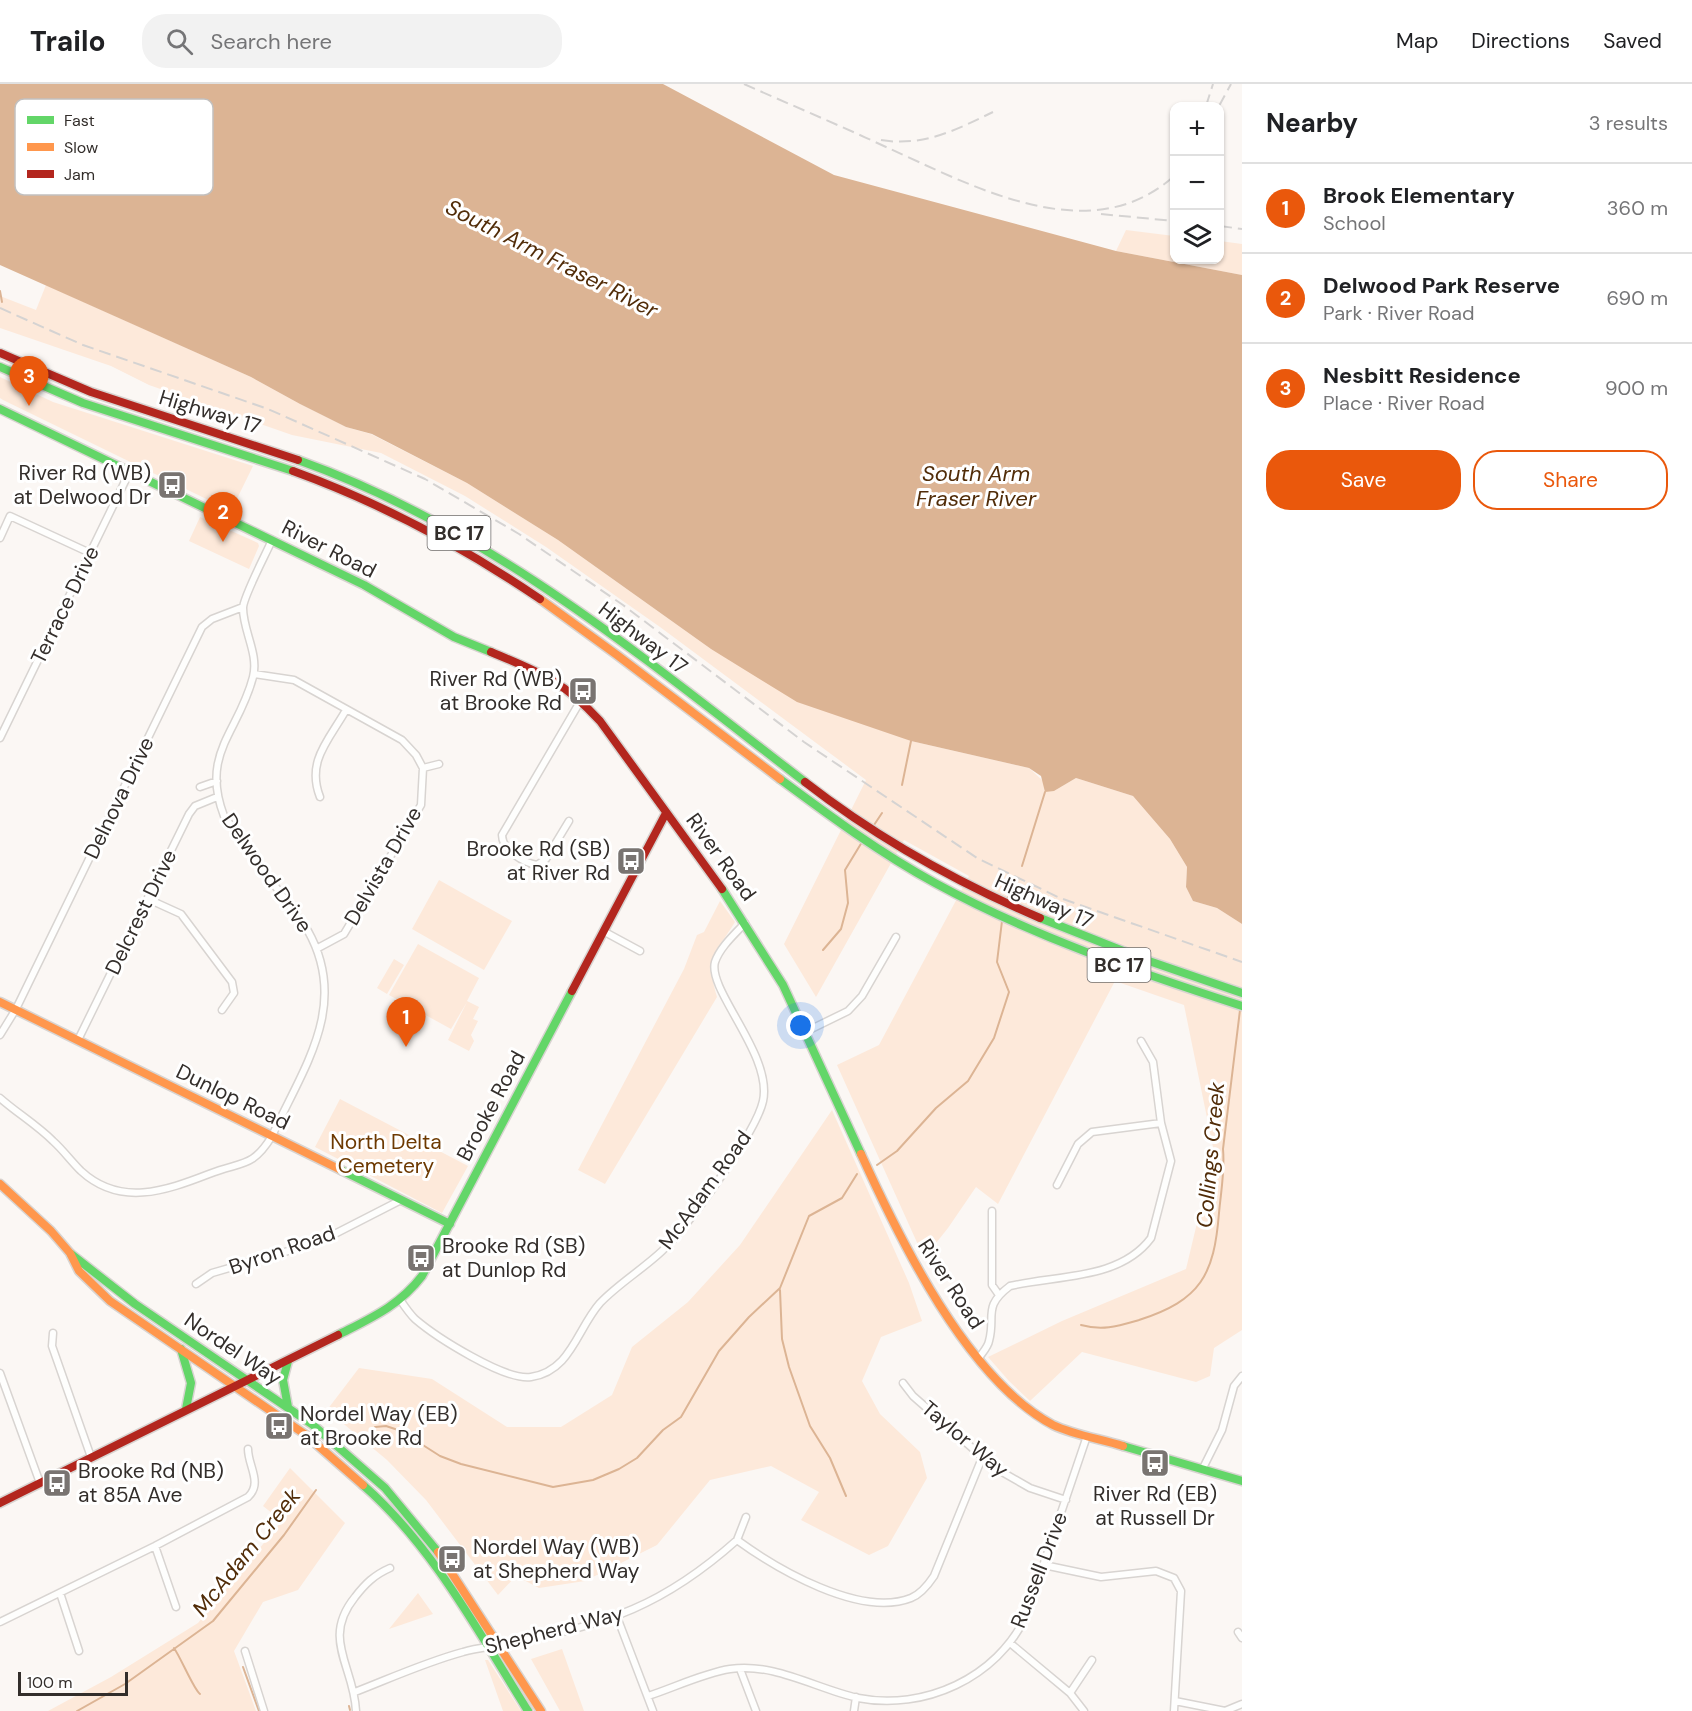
<!DOCTYPE html>
<html lang="en">
<head>
<meta charset="utf-8">
<style>
	body { margin:0; font-family:"DM Sans",sans-serif; background:#f2f2f2; color:#202124 }
	.controls { position:absolute; right:18px; top:18px; display:grid; overflow:hidden; border-radius:12px; box-shadow:0 2px 4px #0004 }
	.controls button { width:54px; height:54px; display:grid; place-items:center; padding:0; border:0; border-bottom:2px solid #e0e0e0; background:#fff; color:#202124; font:30px sans-serif }
	.scale { position:absolute; left:18px; bottom:15px; width:110px; box-sizing:border-box; padding-left:6px; border:3px solid #332e2b; border-top:0; font-size:16px; line-height:21px; white-space:nowrap; color:#332e2b; -webkit-text-stroke:4px #fff; paint-order:stroke }
	.you { position:absolute; left:801px; top:942px; width:21px; height:21px; margin:-15px; border:4px solid #fff; border-radius:50%; background:#1a73e8; box-shadow:0 0 0 9px #1a73e833 }
	.badge { display:grid; place-items:center; width:39px; height:39px; border-radius:50%; background:#ea580c; color:#fff; font-size:20px; font-weight:700 }
	.pin { position:absolute; translate:-50% -50px; filter:drop-shadow(0 2px 3px #0008) }
	.pin::after { content:''; position:absolute; top:32px; width:21px; height:18px; background:inherit; clip-path:polygon(0 0,100% 0,50% 100%) }
	.list { margin:0; padding:0; list-style:none }
	h2 { display:flex; justify-content:space-between; align-items:center; height:78px; margin:0; padding:0 24px; font-size:26px }
	h2 small { font-size:20px; font-weight:400; color:#757577 }
	.list li { display:grid; grid-template-columns:39px 1fr auto; gap:18px; align-items:center; box-sizing:border-box; height:90px; padding:0 24px; border-top:2px solid #e0e0e0 }
	.list b { display:block; font-size:22px; white-space:nowrap }
	.list p { margin:0; font-size:20px; white-space:nowrap; color:#757577 }
	.list em { font-size:20px; font-style:normal; color:#757577 }
	.actions { display:flex; gap:12px; padding:18px 24px }
	.actions a { flex:1; padding:14px 0; border:2px solid #ea580c; border-radius:24px; text-align:center; font-size:21px; color:#ea580c }
	.actions .main { background:#ea580c; color:#fff }
	.icon { flex:none; width:33px; height:33px; fill:none; stroke:currentColor; stroke-width:2; stroke-linecap:round; stroke-linejoin:round }
	.map { position:relative; flex:none; width:1242px; height:1627px; overflow:hidden }
	header { display:flex; align-items:center; gap:36px; box-sizing:border-box; height:84px; padding:0 30px; background:#fff; border-bottom:2px solid #e0e0e0 }
	header strong { font-size:28px }
	nav { display:flex; gap:33px; margin-inline-start:auto; font-size:21px }
	.search { width:420px; height:54px; background:#f2f2f2; display:flex; align-items:center; gap:15px; box-sizing:border-box; padding:0 21px; border-radius:24px; color:#757577; font-size:22px }
	main { display:flex }
	aside { flex:1; background:#fff }
	.map>svg:first-child { display:block }
	.green { fill:#fde9da }
	.water { fill:#dcb494 }
	.lines { fill:none; stroke-linecap:round; stroke-linejoin:round }
	.stream { stroke:#dcb494; stroke-width:2 }
	.street-casing { stroke:#d8d4d1; stroke-width:9 }
	.fast-casing { stroke:#d8d4d1; stroke-width:11 }
	.slow-casing { stroke:#d8d4d1; stroke-width:11 }
	.jam-casing { stroke:#d8d4d1; stroke-width:11 }
	.street { stroke:#fefefd; stroke-width:6 }
	.fast { stroke:#63d668; stroke-width:8 }
	.slow { stroke:#ff974d; stroke-width:8 }
	.jam { stroke:#b3261e; stroke-width:8 }
	.rail { stroke:#d5d3d2; stroke-width:2; stroke-dasharray:12 6; stroke-linecap:butt }
	.labels { text-anchor:middle; stroke-width:6; stroke-linejoin:round; paint-order:stroke }
	.shield { fill:#fff; stroke:#706d6b; stroke-width:1.5 }
	.shield-label { font-size:20px; font-weight:bold; fill:#332e2b }
	.street-label { font-size:21px; fill:#332e2b; stroke:#fff }
	.poi-label { font-size:21px; fill:#332e2b; stroke:#fff; text-anchor:start }
	.park-label { font-size:21px; fill:#6d3901; stroke:#fff }
	.water-label { font-size:22px; font-style:italic; fill:#512c08; stroke:#fff }
	.key { fill:#fff; stroke:#c2c0bf; stroke-width:1.5 }
	.key-label { font-size:16px; fill:#332e2b }
</style>
</head>
<body>
<header>
<strong>Trailo</strong>
<div class="search"><svg class="icon" aria-label="search" viewBox="0 0 24 24"><circle cx="10" cy="10" r="6"/><path d="M15 15l6 6"/></svg>Search here</div>
<nav><a>Map</a><a>Directions</a><a>Saved</a></nav>
</header>
<main>
<div class="map">
<svg width="1242" height="1627" viewBox="0 0 1242 1627">
	<rect width="100%" height="100%" fill="#fbf7f4"/>
	<path class="green" d="M1126 146 1174 152V176H1220V157L1242 160V191L1116 167Z
		M46 201 251 293 300 320 346 343 371 350 467 399 558 456 711 565 911 657 1029 684 1054 707 1076 694 1133 712 1170 755 1187 783 1186 803 1193 817 1217 824 1242 840V1246L1214 1264 1210 1292 1196 1298 1082 1268 1030 1317 1009 1297 988 1273 1062 1237 1186 1185 1214 1068 1184 921 1115 897 998 1120 976 1103 948 1144 924 1174 837 981 879 961 969 792 904 756 816 913 784 860 866 696 660 543 546 463 465 412 381 369 292 351 149 301 111 282 0 244V212L36 226Z
		M0 293 53 318 253 382 231 427 3 316 0 314Z
		M200 433 258 459 259 462 249 485 189 457Z
		M439 796 512 837 484 886 412 845Z
		M720 817 735 838C714 872 705 872 717 913L605 1100 578 1086 684 885 697 851 704 848Z
		M418 860 479 894 467 917 479 923 473 935 478 937 471 951 474 957 469 967 448 956 467 918 451 945 389 911Z
		M394 875 404 881 387 910 377 904Z
		M340 1015 468 1082 442 1129 315 1063Z
		M832 1026 909 1199 922 1237 881 1253 862 1297 880 1330 920 1368 927 1394 888 1462 869 1471 801 1436 819 1408 771 1382 710 1396 657 1461 585 1497 539 1504 516 1492 498 1511 426 1416 387 1376 327 1326 359 1284 432 1295 507 1343H561L612 1311 632 1263 688 1218 740 1161Z
		M290 1384 345 1439 298 1506 263 1518 234 1567 256 1627H48L111 1593 198 1539 282 1437 263 1422Z
		M418 1509 433 1530 389 1545Z
		M562 1565 584 1627H560L531 1575Z
		M485 1576H488L521 1627H503Z"/>
	<path class="water" d="M0 0H663L834 91 1116 167 1242 191V840L1217 824 1193 817 1186 803 1187 783 1170 755 1133 712 1076 694 1054 707 1045 708 1041 692 1029 684 911 657 797 618 711 565 558 456 467 399 372 350 346 343 300 320 251 293 0 181Z"/>
	<g class="lines">
		<path class="stream" d="M0 207 2 218
			M902 701 911 657
			M872 744 882 729
			M1022 782 1045 708
			M1007 817 1011 805
			M823 866 841 845 848 819 845 786 862 758
			M877 1081 897 1067 936 1024 968 997 994 954 1009 908 997 878 1002 837
			M780 1206 782 1255 789 1283 810 1342 830 1374 846 1412
			M1081 1241C1103 1247 1118 1242 1139 1236 1201 1216 1214 1191 1219 1129 1221 1107 1225 1087 1223 1065L1240 926
			M375 1343 386 1342 401 1347 440 1372 461 1380 553 1403 593 1396 619 1385 637 1374 663 1346 681 1333 719 1267 749 1233 780 1204 809 1132 842 1114 857 1090
			M174 1564C181 1574 194 1606 200 1610
			M243 1583 259 1627
			M349 1622 350 1626
			M77 1627 125 1600 213 1537 284 1451 316 1406"/>
		<g class="street-casing">
			<path id="street" d="M0 454 10 432 90 469
				M254 590 294 596 402 656 416 671 423 684 421 721 344 850 318 864
				M0 654 130 387
				M423 684 439 680
				M200 703 217 697
				M320 713C306 677 329 656 346 626
				M569 737 546 775 537 781C524 779 502 766 502 751L581 616
				M148 815 181 830 232 898 234 909 222 926
				M603 847 640 867
				M805 948 848 927 862 912 896 853
				M0 951 16 925 202 543 212 535 243 523
				M78 956 189 730 195 722 217 713
				M0 1014C17 1029 37 1041 53 1057 63 1066 71 1077 81 1087 120 1123 165 1107 209 1090 241 1077 252 1085 272 1052 303 984 350 922 308 847L224 732C200 669 239 648 253 593 259 570 243 547 243 524 243 513 266 470 272 456
				M1057 1101 1078 1060 1092 1048 1161 1039
				M992 1127V1201L999 1211
				M196 1200 212 1189 319 1158 401 1116
				M401 1217C405 1223 410 1230 415 1235 436 1253 505 1297 531 1293 571 1287 577 1245 600 1219 618 1200 643 1185 662 1167 688 1142 756 1049 763 1017 773 971 707 906 715 878 720 863 735 850 745 839
				M53 1249 52 1262 91 1373
				M979 1274C982 1269 988 1263 989 1257 996 1232 982 1223 1010 1202 1057 1191 1120 1196 1151 1154L1171 1077 1161 1039 1153 978 1141 957
				M0 1289 40 1399
				M903 1299 913 1312 995 1384 1030 1404 1066 1416
				M1202 1386 1222 1346 1234 1302 1242 1292
				M737 1456 746 1433
				M155 1462 176 1523
				M1044 1481 1101 1493 1156 1487 1174 1494 1181 1507 1174 1627
				M60 1509 79 1567
				M617 1533 653 1627
				M0 1538 155 1462 248 1413C263 1399 248 1382 248 1365
				M1238 1548 1242 1554
				M1010 1559 1070 1609 1084 1627
				M245 1567 264 1627
				M740 1585 756 1627
				M355 1608C391 1594 426 1578 463 1568 479 1563 496 1563 512 1559 608 1540 663 1522 737 1456 777 1485 860 1534 911 1514 921 1510 928 1501 934 1492L982 1374
				M1070 1609 1092 1576
				M648 1612C673 1604 704 1589 730 1585 773 1578 817 1605 858 1614 924 1627 997 1594 1026 1532L1087 1352
				M1175 1617 1225 1627 1242 1620
				M356 1627C354 1582 321 1555 355 1513 365 1500 374 1491 390 1484
				M854 1627 856 1613"/>
		</g>
		<g class="fast-casing">
			<path id="fast" d="M0 283 83 319 293 387
				M0 325 364 501 454 553 491 568
				M298 376C491 445 645 575 805 698
				M780 695C830 732 880 769 935 799 1032 852 1137 888 1242 922
				M722 805 783 901 861 1070
				M1040 834 1146 876 1242 909
				M341 1086 450 1140
				M71 1170 135 1220 313 1341 385 1404 438 1468
				M338 1251C371 1234 399 1222 422 1192L572 907
				M181 1265 191 1299 186 1325
				M288 1277 283 1296 288 1323
				M1123 1362 1242 1397
				M363 1401C433 1462 479 1549 528 1627"/>
		</g>
		<g class="slow-casing">
			<path id="slow" d="M540 515 617 571 780 695
				M0 918 341 1086
				M861 1070C900 1156 967 1295 1053 1341 1074 1351 1101 1355 1123 1362
				M0 1100 51 1147 70 1169 79 1187 110 1217 306 1351 363 1401
				M438 1468 541 1627"/>
		</g>
		<g class="jam-casing">
			<path id="jam" d="M0 269 91 308 298 376
				M293 387C381 419 462 462 540 515
				M491 568C541 589 562 596 600 637L722 805
				M805 698C877 754 956 798 1040 834
				M572 907 666 729
				M0 1419 338 1251"/>
		</g>
		<use href="#street" class="street"/>
		<use href="#fast" class="fast"/>
		<use href="#slow" class="slow"/>
		<use href="#jam" class="jam"/>
		<path class="rail" d="M744 0C791 21 839 41 886 63 971 101 1090 168 1174 92
			M1206 22 1213 0
			M1219 22 1231 0
			M881 56C923 63 956 46 993 28
			M1101 130 1174 137
			M1220 142 1242 145
			M0 224 83 261 268 325 425 395 519 450 623 521 804 658 977 774 1060 814 1242 878"/>
	</g>
	<defs>
		<g id="bus-square" transform="scale(1.5)"><rect x="-9" y="-9" width="18" height="18" rx="4" fill="#797471" stroke="#fff"/><path d="M-5-6H5V4H4V6H2V4H-2V6H-4V4H-5ZM-3.5-4V0h7V-4ZM-3.5 1.2v1.5H-2V1.2ZM2 1.2v1.5H3.5V1.2Z" fill="#fff"/></g>
	</defs>
	<g fill-rule="evenodd">
		<use href="#bus-square" x="172" y="401"/>
		<use href="#bus-square" x="583" y="607"/>
		<use href="#bus-square" x="631" y="777"/>
		<use href="#bus-square" x="421" y="1174"/>
		<use href="#bus-square" x="279" y="1342"/>
		<use href="#bus-square" x="1155" y="1379"/>
		<use href="#bus-square" x="57" y="1399"/>
		<use href="#bus-square" x="452" y="1475"/>
	</g>
	<g class="labels">
		<g class="shield">
			<rect x="427.5" y="432" width="63" height="34" rx="4.5"/>
			<rect x="1087.5" y="864" width="63" height="34" rx="4.5"/>
		</g>
		<g class="shield-label">
			<text x="459" y="456">BC 17</text>
			<text x="1119" y="888">BC 17</text>
		</g>
		<g class="street-label">
			<text transform="translate(210 328) rotate(17)" y="7">Highway 17</text>
			<text transform="translate(329 465) rotate(27)" y="7">River Road</text>
			<text transform="translate(65 521) rotate(-64)" y="7">Terrace Drive</text>
			<text transform="translate(643 554) rotate(37)" y="7">Highway 17</text>
			<text transform="translate(119 714) rotate(-64)" y="7">Delnova Drive</text>
			<text transform="translate(721 773) rotate(54)" y="7">River Road</text>
			<text transform="translate(383 782) rotate(-60)" y="7">Delvista Drive</text>
			<text transform="translate(267 789) rotate(55)" y="7">Delwood Drive</text>
			<text transform="translate(1044 817) rotate(24)" y="7">Highway 17</text>
			<text transform="translate(141 828) rotate(-64)" y="7">Delcrest Drive</text>
			<text transform="translate(233 1013) rotate(26)" y="7">Dunlop Road</text>
			<text transform="translate(491 1022) rotate(-62)" y="7">Brooke Road</text>
			<text transform="translate(705 1106) rotate(-54)" y="7">McAdam Road</text>
			<text transform="translate(282 1166) rotate(-19)" y="7">Byron Road</text>
			<text transform="translate(951 1200) rotate(57)" y="7">River Road</text>
			<text transform="translate(233 1265) rotate(34)" y="7">Nordel Way</text>
			<text transform="translate(965 1355) rotate(40)" y="7">Taylor Way</text>
			<text transform="translate(1039 1486) rotate(-69)" y="7">Russell Drive</text>
			<text transform="translate(554 1546) rotate(-14)" y="7">Shepherd Way</text>
		</g>
		<g class="poi-label">
			<text x="151" y="396" text-anchor="end">River Rd (WB)<tspan x="151" dy="24">at Delwood Dr</tspan></text>
			<text x="562" y="602" text-anchor="end">River Rd (WB)<tspan x="562" dy="24">at Brooke Rd</tspan></text>
			<text x="610" y="772" text-anchor="end">Brooke Rd (SB)<tspan x="610" dy="24">at River Rd</tspan></text>
			<text x="442" y="1169">Brooke Rd (SB)<tspan x="442" dy="24">at Dunlop Rd</tspan></text>
			<text x="300" y="1337">Nordel Way (EB)<tspan x="300" dy="24">at Brooke Rd</tspan></text>
			<text x="78" y="1394">Brooke Rd (NB)<tspan x="78" dy="24">at 85A Ave</tspan></text>
			<text x="1155" y="1417" text-anchor="middle">River Rd (EB)<tspan x="1155" dy="24">at Russell Dr</tspan></text>
			<text x="473" y="1470">Nordel Way (WB)<tspan x="473" dy="24">at Shepherd Way</tspan></text>
		</g>
		<g class="park-label">
			<text x="386" y="1065">North Delta<tspan x="386" dy="24">Cemetery</tspan></text>
		</g>
		<g class="water-label">
			<text transform="translate(552 174) rotate(27)" y="8">South Arm Fraser River</text>
			<text x="976" y="397">South Arm<tspan x="976" dy="25">Fraser River</tspan></text>
			<text transform="translate(1210 1071) rotate(-85)" y="8">Collings Creek</text>
			<text transform="translate(246 1468) rotate(-51)" y="8">McAdam Creek</text>
		</g>
	</g>
	<rect x="15" y="15" width="198" height="96" rx="9" class="key"/>
	<rect x="27" y="32" width="27" height="8" fill="#63d668"/>
	<rect x="27" y="59" width="27" height="8" fill="#ff974d"/>
	<rect x="27" y="86" width="27" height="8" fill="#b3261e"/>
	<g class="key-label">
		<text x="64" y="42">Fast</text>
		<text x="64" y="69">Slow</text>
		<text x="64" y="96">Jam</text>
	</g>
</svg>
<div class="controls">
<button>+</button>
<button>−</button>
<button><svg class="icon" aria-label="layers" viewBox="0 0 24 24"><path d="M12 4l9 5-9 5-9-5zM3 14l9 5 9-5"/></svg></button>
</div>
<div class="scale">100 m</div>
<div class="you"></div>
<div class="pin badge" style="left:406px;top:963px">1</div>
<div class="pin badge" style="left:223px;top:458px">2</div>
<div class="pin badge" style="left:29px;top:322px">3</div>
</div>
<aside>
<h2>Nearby<small>3 results</small></h2>
<ul class="list">
<li><span class="badge">1</span><div><b>Brook Elementary</b><p>School</p></div><em>360 m</em></li>
<li><span class="badge">2</span><div><b>Delwood Park Reserve</b><p>Park · River Road</p></div><em>690 m</em></li>
<li><span class="badge">3</span><div><b>Nesbitt Residence</b><p>Place · River Road</p></div><em>900 m</em></li>
</ul>
<div class="actions"><a class="main">Save</a><a>Share</a></div>
</aside>
</main>
</body>
</html>
